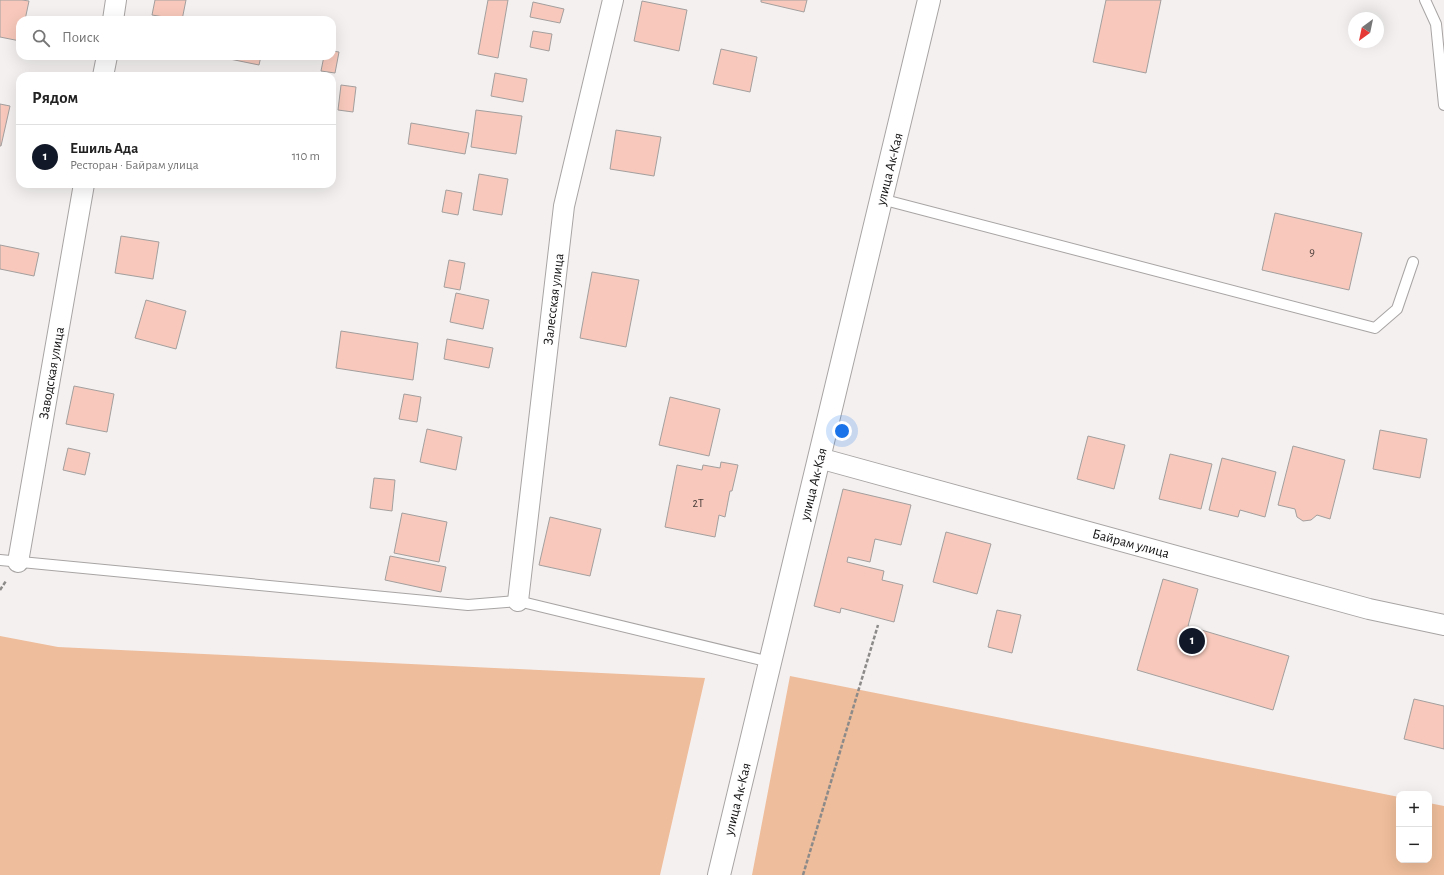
<!DOCTYPE html>
<html lang="ru">
<head>
<meta charset="utf-8">
<style>
	body { margin:0; font-family:"Alegreya Sans",sans-serif; background:#f2f2f2; color:#222 }
	.controls { position:absolute; right:12px; bottom:12px; display:grid; overflow:hidden; border-radius:8px; box-shadow:0 4px 16px #0002 }
	.controls button { width:36px; height:36px; display:grid; place-items:center; padding:0; border:0; border-bottom:1px solid #e0e0e0; background:#fff; color:#222; font:20px sans-serif }
	.compass { position:absolute; left:1348px; top:12px; width:36px; height:36px; border-radius:50%; background:#fff; box-shadow:0 4px 16px #0002; rotate:213deg }
	.you { position:absolute; left:842px; top:431px; width:14px; height:14px; margin:-10px; border:3px solid #fff; border-radius:50%; background:#1a73e8; box-shadow:0 0 0 6px #1a73e833 }
	.badge { display:grid; place-items:center; width:26px; height:26px; border-radius:50%; background:#111827; color:#fff; font-size:13px; font-weight:700 }
	.pin { position:absolute; translate:-50% -50%; border:2px solid #fff; box-shadow:0 1px 4px #0006 }
	.list { margin:0; padding:0; list-style:none }
	h2 { display:flex; justify-content:space-between; align-items:center; height:52px; margin:0; padding:0 16px; font-size:17px }
	h2 small { font-size:13px; font-weight:400; color:#767676 }
	.list li { display:grid; grid-template-columns:26px 1fr auto; gap:12px; align-items:center; box-sizing:border-box; height:64px; padding:0 16px; border-top:1px solid #e0e0e0 }
	.list b { display:block; font-size:15px; white-space:nowrap }
	.list p { margin:0; font-size:13px; white-space:nowrap; color:#767676 }
	.list em { font-size:13px; font-style:normal; color:#767676 }
	.icon { flex:none; width:22px; height:22px; fill:none; stroke:currentColor; stroke-width:2; stroke-linecap:round; stroke-linejoin:round }
	.map { position:relative; flex:none; width:1444px; height:875px; overflow:hidden }
	.search { position:absolute; background:#fff; box-shadow:0 4px 16px #0002; left:16px; top:16px; width:320px; height:44px; display:flex; align-items:center; gap:10px; box-sizing:border-box; padding:0 14px; border-radius:12px; color:#767676; font-size:15px }
	.panel { position:absolute; background:#fff; box-shadow:0 4px 16px #0002; left:16px; top:72px; width:320px; height:116px; border-radius:12px }
	.map>svg:first-child { display:block }
	.green { fill:#eebd9b }
	.building { fill:#f7c8bb; stroke:#a39f9e }
	.lines { fill:none; stroke-linecap:round; stroke-linejoin:round }
	.service-casing { stroke:#a8a4a4; stroke-width:12 }
	.minor-casing { stroke:#a8a4a4; stroke-width:22 }
	.secondary-casing { stroke:#a8a4a4; stroke-width:24 }
	.path { stroke:#8d8a8a; stroke-width:2.5; stroke-dasharray:4 2; stroke-linecap:butt }
	.service { stroke:#fff; stroke-width:10 }
	.minor { stroke:#fff; stroke-width:20 }
	.secondary { stroke:#fff; stroke-width:22 }
	.labels { text-anchor:middle; stroke-width:3; stroke-linejoin:round; paint-order:stroke }
	.number-label { font-size:12px; fill:#4a3e3b }
	.street-label { font-size:14px; fill:#111010; stroke:#fffefe }
</style>
</head>
<body>
<div class="map">
<svg width="1444" height="875" viewBox="0 0 1444 875">
	<rect width="100%" height="100%" fill="#f4f0f0"/>
	<path class="green" d="M0 636 58 647 705 678 660 875H0Z
		M790 676 1399 797V860H1429V803L1444 806V875H752Z"/>
	<path class="building" d="M0 0H22L29 1 25 20H20V41L0 37Z
		M155 0H186L182 20 152 15Z
		M488 0H508L498 58 478 54Z
		M761 0H807L804 12 761 2Z
		M1106 0H1161L1146 73 1093 62Z
		M642 1 687 10 679 51 634 41Z
		M533 2 564 9 560 23 530 17Z
		M533 31 552 34 549 51 530 47Z
		M721 49 757 57 750 92 713 84Z
		M332 51 339 52 335 73 321 71 324 56H332Z
		M215 56H261L259 65Z
		M495 73 527 79 523 102 491 96Z
		M341 85 356 87 353 112 338 110Z
		M0 104 10 106 1 146H0Z
		M476 110 522 116 516 154 471 147Z
		M411 123 469 133 465 154 408 144Z
		M616 130 661 137 654 176 610 169Z
		M479 174 508 179 502 215 473 210Z
		M446 190 462 193 458 215 442 212Z
		M1275 213 1362 233 1349 290 1262 270Z
		M121 236 159 242 153 279 115 273Z
		M0 245 39 253 34 276 0 269Z
		M449 260 465 263 460 290 444 287Z
		M592 272 639 280 626 347 580 338Z
		M456 293 489 300 483 329 450 322Z
		M146 300 186 311 176 349 135 338Z
		M341 331 418 343 413 380 336 368Z
		M447 339 493 348 489 368 444 359Z
		M74 386 114 394 107 432 66 424Z
		M404 394 421 397 417 422 399 419Z
		M670 397 720 409 709 456 659 445Z
		M427 429 462 437 456 470 420 462Z
		M1380 430 1427 439 1420 478 1373 469Z
		M1088 436 1125 445 1114 489 1077 479Z
		M1293 446 1345 460 1330 519 1317 515 1311 520 1303 521 1297 517 1295 509 1278 505Z
		M68 448 90 453 85 475 63 470Z
		M1170 454 1212 464 1201 509 1159 499Z
		M1222 458 1276 472 1265 517 1240 510 1238 517 1209 510Z
		M721 462 738 465 732 491H730L725 517 719 515 715 537 665 527 677 465 702 470 703 465 720 468Z
		M374 478 395 480 392 511 370 508Z
		M843 489 911 505 901 545 875 539 870 562 848 557 847 562 884 571 882 580 903 585 894 622 841 608 840 613 814 606Z
		M402 513 447 522 439 562 394 553Z
		M550 517 601 529 590 576 539 565Z
		M946 532 991 544 977 594 933 582Z
		M390 556 446 567 441 592 385 580Z
		M1163 579 1198 589 1188 626 1289 656 1273 710 1137 670Z
		M997 610 1021 615 1012 653 988 647Z
		M1414 699 1444 706V749L1404 739Z"/>
	<g class="lines">
		<g class="service-casing">
			<path id="service" d="M1425 0 1436 24 1444 105
				M881 199 1375 328 1397 309 1413 262
				M0 560 468 605 518 601 770 662"/>
		</g>
		<g class="minor-casing">
			<path id="minor" d="M113 20 116 0
				M103 76 107 56
				M819 458 1369 609 1444 625
				M18 562 84 184
				M518 601 564 206 613 0"/>
		</g>
		<g class="secondary-casing">
			<path id="secondary" d="M719 875 929 0"/>
		</g>
		<path class="path" d="M0 590 6 581
			M803 875 878 625"/>
		<use href="#service" class="service"/>
		<use href="#minor" class="minor"/>
		<use href="#secondary" class="secondary"/>
	</g>
	<g class="labels">
		<g class="number-label">
			<text x="1312" y="256">9</text>
			<text x="698" y="507">2Т</text>
		</g>
		<g class="street-label">
			<text transform="translate(889 169) rotate(-76)" y="5">улица Ак-Кая</text>
			<text transform="translate(553 299) rotate(-83)" y="5">Залесская улица</text>
			<text transform="translate(51 373) rotate(-80)" y="5">Заводская улица</text>
			<text transform="translate(813 484) rotate(-76)" y="5">улица Ак-Кая</text>
			<text transform="translate(1131 543) rotate(15)" y="5">Байрам улица</text>
			<text transform="translate(737 799) rotate(-76)" y="5">улица Ак-Кая</text>
		</g>
	</g>
</svg>
<div class="controls">
<button>+</button>
<button>−</button>
</div>
<svg class="compass" viewBox="-18 -18 36 36"><path d="M0-13l5 13h-10z" fill="#e53935"/><path d="M0 13l5-13h-10z" fill="#767676"/></svg>
<div class="you"></div>
<div class="pin badge" style="left:1192px;top:641px">1</div>
<div class="search"><svg class="icon" aria-label="search" viewBox="0 0 24 24"><circle cx="10" cy="10" r="6"/><path d="M15 15l6 6"/></svg>Поиск</div>
<section class="panel">
<h2>Рядом<small></small></h2>
<ul class="list">
<li><span class="badge">1</span><div><b>Ешиль Ада</b><p>Ресторан · Байрам улица</p></div><em>110 m</em></li>
</ul>
</section>
</div>
</body>
</html>
